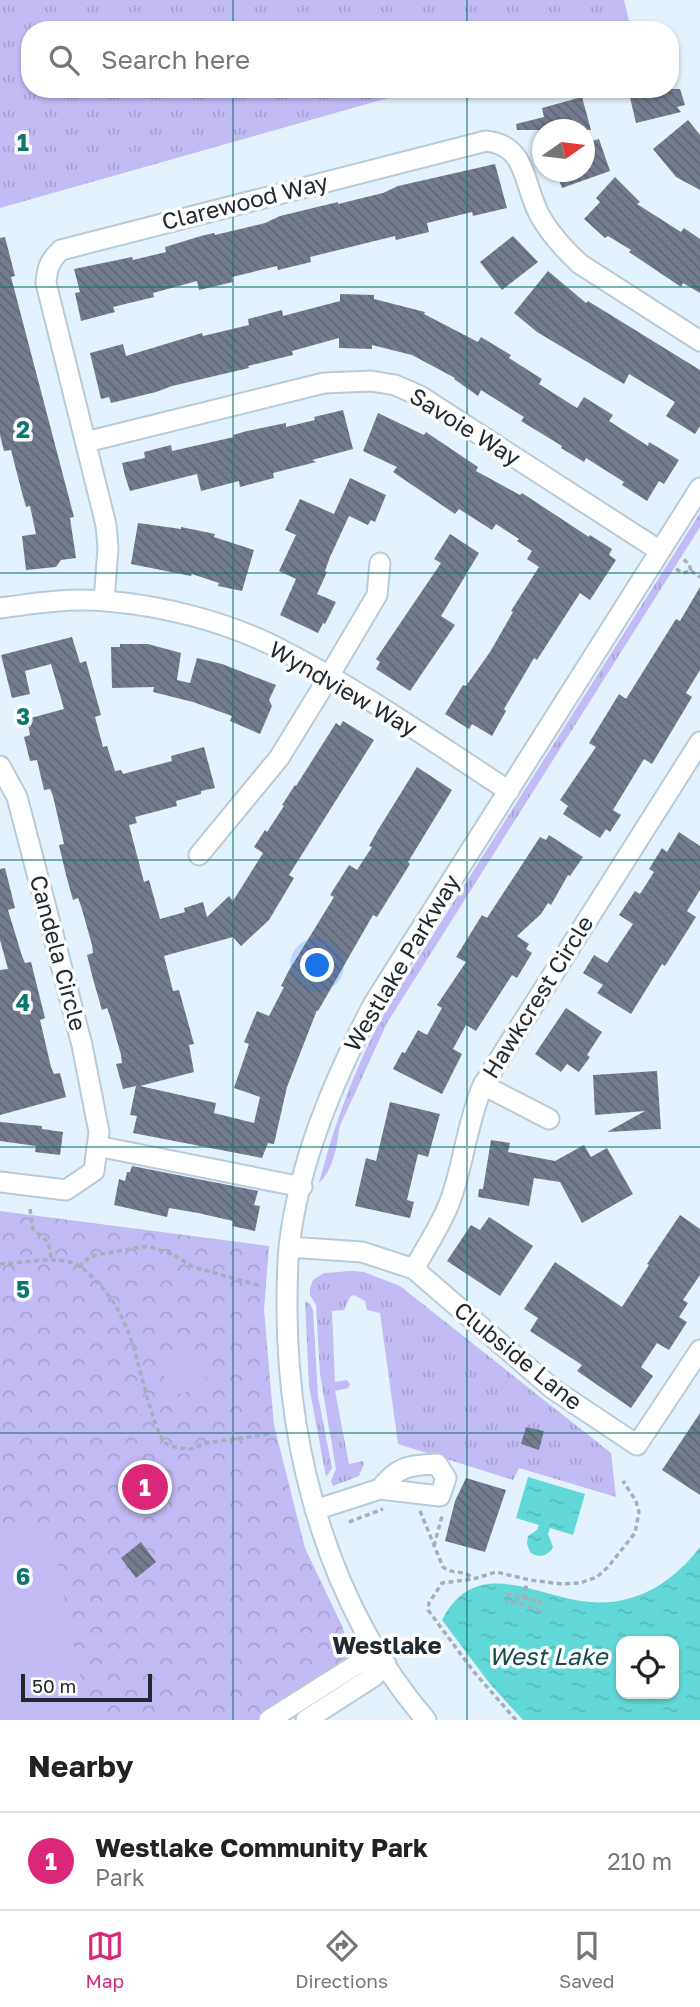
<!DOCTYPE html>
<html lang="en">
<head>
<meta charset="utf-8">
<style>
	body { margin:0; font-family:"Golos Text",sans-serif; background:#f2f2f2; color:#222 }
	.controls { position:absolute; right:21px; bottom:21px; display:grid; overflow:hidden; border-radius:14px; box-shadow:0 2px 5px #0004 }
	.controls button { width:63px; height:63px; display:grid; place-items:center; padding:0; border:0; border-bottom:2px solid #e0e0e0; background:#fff; color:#222; font:35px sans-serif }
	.compass { position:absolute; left:532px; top:119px; width:63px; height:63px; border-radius:50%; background:#fff; box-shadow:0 2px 5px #0004; rotate:76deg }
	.scale { position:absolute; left:21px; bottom:18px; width:131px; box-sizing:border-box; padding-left:7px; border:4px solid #232a2f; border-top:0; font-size:19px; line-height:24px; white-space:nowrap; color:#232a2f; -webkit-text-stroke:5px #fdfdfd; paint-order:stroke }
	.you { position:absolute; left:318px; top:966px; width:24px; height:24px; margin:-18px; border:5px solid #fff; border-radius:50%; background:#1a73e8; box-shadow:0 0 0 10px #1a73e833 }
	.badge { display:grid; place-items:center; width:46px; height:46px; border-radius:50%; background:#db2777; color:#fff; font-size:23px; font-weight:700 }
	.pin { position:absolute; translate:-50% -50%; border:4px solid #fff; box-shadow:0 2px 7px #0006 }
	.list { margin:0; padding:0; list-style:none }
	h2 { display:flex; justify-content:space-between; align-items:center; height:91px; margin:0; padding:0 28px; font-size:30px }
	h2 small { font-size:23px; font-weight:400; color:#767676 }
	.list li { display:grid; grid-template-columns:46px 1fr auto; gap:21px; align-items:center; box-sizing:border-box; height:98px; padding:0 28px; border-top:2px solid #e0e0e0 }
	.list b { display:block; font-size:26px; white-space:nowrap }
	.list p { margin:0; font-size:23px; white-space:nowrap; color:#767676 }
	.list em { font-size:23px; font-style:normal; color:#767676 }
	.icon { flex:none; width:38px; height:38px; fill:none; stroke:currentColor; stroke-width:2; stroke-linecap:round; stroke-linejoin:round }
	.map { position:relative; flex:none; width:700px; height:1720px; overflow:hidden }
	.search { position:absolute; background:#fff; box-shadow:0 2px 5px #0004; left:21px; right:21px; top:21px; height:77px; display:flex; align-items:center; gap:18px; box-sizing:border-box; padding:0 24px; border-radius:28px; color:#767676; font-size:26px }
	.sheet { height:189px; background:#fff }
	nav { display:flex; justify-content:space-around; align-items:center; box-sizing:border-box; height:98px; border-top:2px solid #e0e0e0; background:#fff; font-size:19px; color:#767676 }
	nav a { display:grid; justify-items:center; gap:4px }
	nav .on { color:#db2777 }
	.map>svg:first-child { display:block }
	.grass { fill:url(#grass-tufts) }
	.park { fill:url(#park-crowns) }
	.pitch { fill:#c3bbf5 }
	.water { fill:url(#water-ripples); fill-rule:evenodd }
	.building { fill:url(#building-back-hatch) }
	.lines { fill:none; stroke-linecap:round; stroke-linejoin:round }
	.minor-casing { stroke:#b9cad8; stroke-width:23 }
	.path { stroke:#a4afb9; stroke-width:3.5; stroke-dasharray:5 3.5; stroke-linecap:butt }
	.minor { stroke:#fff; stroke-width:19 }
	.grid { fill:none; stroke:#0f766e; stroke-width:2; stroke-opacity:0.55 }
	.labels { text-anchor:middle; stroke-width:7; stroke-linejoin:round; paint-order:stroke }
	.street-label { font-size:23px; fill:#232a2f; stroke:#fdfdfd }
	.neighbourhood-label { font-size:24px; font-weight:bold; fill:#232a2f; stroke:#fdfdfd }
	.water-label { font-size:24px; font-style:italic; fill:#174c4b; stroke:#fdfdfd }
	.grid-label { font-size:23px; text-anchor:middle; font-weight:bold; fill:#0f766e; stroke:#fdfdfd; stroke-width:7; stroke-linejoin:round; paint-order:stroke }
</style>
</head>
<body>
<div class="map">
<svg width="700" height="1720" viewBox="0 0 700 1720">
	<defs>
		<pattern id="grass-tufts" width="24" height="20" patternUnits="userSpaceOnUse" patternTransform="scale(1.75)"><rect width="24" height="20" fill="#c3bbf5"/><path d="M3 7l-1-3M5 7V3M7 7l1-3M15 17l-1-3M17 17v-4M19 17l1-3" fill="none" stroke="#a7a1d2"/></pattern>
		<pattern id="park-crowns" width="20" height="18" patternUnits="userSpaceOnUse" patternTransform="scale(1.75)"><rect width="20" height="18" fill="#c3bbf5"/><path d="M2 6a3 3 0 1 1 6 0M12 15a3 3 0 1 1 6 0" fill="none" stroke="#a7a1d2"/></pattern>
		<pattern id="water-ripples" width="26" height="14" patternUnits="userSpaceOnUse" patternTransform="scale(1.75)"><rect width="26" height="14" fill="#61d8d7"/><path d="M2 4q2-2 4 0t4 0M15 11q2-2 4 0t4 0" fill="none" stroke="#54bab9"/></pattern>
		<pattern id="building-back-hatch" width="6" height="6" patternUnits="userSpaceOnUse" patternTransform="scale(1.75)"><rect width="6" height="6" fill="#757c8d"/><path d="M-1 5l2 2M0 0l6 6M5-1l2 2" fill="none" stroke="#606674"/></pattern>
	</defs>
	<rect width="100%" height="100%" fill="#e4f2fe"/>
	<path class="grass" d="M0 0H624L631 29 30 30V89H420L0 208Z
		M700 513V527L387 1023 339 1128C338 1145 332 1172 319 1183 336 1118 358 1059 391 1001Z
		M353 1271 364 1272 400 1286 611 1453 616 1497 519 1468 513 1480 398 1444 380 1313 367 1310 365 1301 354 1295 350 1297 344 1310 332 1311 335 1382 347 1380 350 1384 348 1388 335 1391 349 1464 363 1461 364 1464 359 1476 333 1486 331 1481 336 1469 320 1374 316 1305 310 1295V1288L313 1280 324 1273Z
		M305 1301 310 1304 313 1310 318 1396 332 1468 326 1477 309 1386Z"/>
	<path class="park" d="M0 1211 269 1246 264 1310 274 1425 305 1548 342 1626 352 1653 265 1716 257 1720H0Z"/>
	<path class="pitch" d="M199 1350 208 1387 169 1396 160 1360Z
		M49 1521 87 1711 42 1720H0V1532Z"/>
	<path class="water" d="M528 1477 585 1494 573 1535 550 1528 548 1534 553 1547C548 1556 539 1559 530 1552L527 1544 528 1536 537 1530 539 1525 516 1518Z
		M700 1547V1720H523L490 1684 442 1620C477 1553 536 1598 590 1602 637 1606 673 1582 700 1547ZM621 1641H674V1694H621Z"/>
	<path class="building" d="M628 89H680L685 105 677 107 681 112 636 123Z
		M582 97 591 130H517L516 124 544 117 542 108Z
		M688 120 700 135V190L676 177 653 149Z
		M599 139 610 171 562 188 556 172H584V143Z
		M495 164 507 208 473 216 472 212 427 223 429 232 396 240 395 236 310 257 311 262 278 270 277 266 232 277 233 282 199 290 197 281 153 293 154 297 113 307 115 312 81 321 75 293 80 292 74 269 132 257 133 260 166 252 165 247 201 236 214 233 215 235 265 223 280 216 338 202V204L383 193 398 186Z
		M615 177 640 202 637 204 681 232 684 228 700 239V293L683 283 681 287 629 252 631 250 608 236 605 238 584 219 600 202 596 198Z
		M513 236 538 262 502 290 480 262Z
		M5 237 15 276 11 277 74 517 70 518 76 558 61 560 56 567 26 570 22 536 36 534 30 506 26 507 21 489 11 450 4 451 0 435V238Z
		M548 271 586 303 588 301 700 370V426L695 434 666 416 675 402 629 374 624 384 537 332 514 313Z
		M340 294 374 295V299L425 312 424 314 478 342 481 337 511 355 509 358 542 379 539 384 577 408 584 397 613 415 609 421 648 446 649 442 679 460 664 484 659 481 647 501 622 485 624 482 586 458 584 462 561 448 562 446 521 421 524 417 481 390 478 396 454 379 455 378 412 355 372 345V349L339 348V338L292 351 293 355 248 366 249 368 172 386 156 392 111 403 109 397 101 399 90 353 123 344 126 356 202 333 203 336 249 325 248 319 282 310 283 316 340 301Z
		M343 410 353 449 312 460 316 462 273 473 274 478 240 487 239 481 201 491 197 474 130 491 125 476 122 463 145 458 144 452 171 445 172 451 234 437 233 435 247 431 286 423V427L315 420 314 417Z
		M378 413 424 435 426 432 478 467 476 471 520 495 522 493 589 537 590 535 612 549 609 555 616 560 590 600 580 593 537 660 534 658 504 709 506 711 492 736 472 724 469 729 445 714 463 685 466 686 490 652 513 612 511 611 539 567 527 559 532 551 517 541 519 539 496 524 492 530 459 509 455 514 393 472 397 467 363 451Z
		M350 478 386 495 375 522 371 520 368 525 349 516 330 557 325 571 327 572 317 594 336 602 325 624 323 623 318 633 280 615 296 579 279 571 296 535 285 530 300 499 334 514Z
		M138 523 181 529V527L215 534 214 537 254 550 242 591 218 586 219 583 192 574 191 576 131 564Z
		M450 534 479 553 441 616 455 625 410 691 376 669 380 662 376 659 441 563 434 559Z
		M700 587V670L686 693 692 697 652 764 644 759 613 810 621 815 610 832 606 829 600 838 563 814 568 806 560 800 596 747 589 743 619 694 626 699 676 619 680 621Z
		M72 637 80 663 86 661 101 715 95 717 103 747 107 746 115 771 121 770 123 774 172 761 171 756 204 747 215 788 201 791V794L176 801 177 806 135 817 137 823 129 825 144 882 149 880 160 919 185 912 184 908 203 902 207 917 229 896 233 901 263 853 254 847 265 830 267 832 284 806 282 805 295 785 296 786 336 723 340 726 343 721 374 740 289 875 294 878 269 920 241 946 233 937 164 956 173 991 179 990 194 1044 189 1045 194 1072 140 1086 216 1103 214 1113 254 1123 260 1097 234 1088 249 1044 244 1042 257 1011 269 1016 284 987 281 986 288 972 334 897 330 895 349 865 357 870 372 847 369 846 378 830 417 767 452 790 408 862 410 864 377 917 373 915 318 1011 317 1010 287 1087 274 1144 268 1143 262 1158 133 1133 137 1116 130 1115 136 1086 123 1089 116 1064 122 1063 121 1055 110 1016 107 1008 102 1010 93 979 87 955 93 953 92 945 81 906 78 898 73 900 66 875 59 845 64 844 53 796 50 789 44 790 37 760 30 761 24 737 30 735 27 719 64 709 51 664 25 671 30 694 12 698 1 655Z
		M120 644H148L181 653 177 680 190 683 197 658 222 664 276 685 269 700 272 706 260 734 230 721 232 716 193 702 153 692 154 687 112 688 111 647H120Z
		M679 832 700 846V890L687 911 696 917 665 966 662 964 631 1014 597 993 603 985 583 973 594 955 607 963 633 924 619 915 635 891 640 894 654 872 649 869 662 848 667 852Z
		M549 835 583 857 570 876 568 875 551 905 548 903 541 914 517 936 529 944 526 949 532 953 517 978 512 975 476 1031 466 1025 453 1049 462 1054 442 1094 393 1069 402 1052 405 1053 418 1030 427 1035 442 1008 437 1005 466 962 456 957 482 915 487 918 540 837 546 840Z
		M5 868 15 908 8 910 22 956 25 963 31 962 45 1018 40 1020 51 1067 54 1074 60 1073 66 1097 0 1115V970L8 969 0 940V869Z
		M566 1008 602 1032 587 1055 590 1057 579 1072 567 1064 561 1072 535 1054Z
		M657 1071 661 1129 607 1132 645 1111 595 1115 593 1075Z
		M390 1102 440 1114 428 1157 418 1154 407 1200 414 1202 410 1218 355 1206 366 1158 376 1161Z
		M0 1122 42 1126V1129L63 1132 60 1155 35 1152 36 1146 0 1141Z
		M491 1140 510 1143 508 1152 555 1161 584 1145 591 1157 607 1148 633 1194 582 1223 560 1182 534 1178 529 1206 478 1197 479 1189H483Z
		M132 1166 258 1191 254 1205 260 1206 255 1231 232 1226 233 1221 198 1213 169 1208 167 1217 114 1205 119 1179 125 1181 127 1172H130Z
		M680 1215 700 1229V1275L683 1300 688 1303 679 1317 687 1322 669 1350 657 1343 641 1367 653 1376 631 1408 577 1371 582 1365 530 1331 538 1318 524 1309 555 1262 622 1307 649 1265 647 1264Z
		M489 1217 533 1246 500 1296 447 1261 471 1225 480 1230Z
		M700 1413V1495L662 1470Z
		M526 1427 544 1431 539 1450 521 1444Z
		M466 1478 506 1490 485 1552 445 1541 455 1501Z
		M141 1542 156 1562 136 1578 121 1558Z"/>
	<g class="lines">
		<g class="minor-casing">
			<path id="minor" d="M86 442 324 383 371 381 395 385 420 396 660 551
				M104 601 108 548 106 525 46 283C47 268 50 260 61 250L486 141C527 145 523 183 539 214 549 233 564 249 580 264L700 341
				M0 608C35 603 70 598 106 601 163 606 223 621 274 646 356 687 432 741 509 791
				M0 766 17 797 82 1045 99 1132 94 1171 66 1190 0 1182
				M199 855 279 758 319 693 377 595 380 563
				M483 1085 549 1119
				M97 1146 302 1187
				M289 1247 362 1252 414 1269 553 1389 637 1445 700 1350
				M414 1269C429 1242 447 1216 455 1186 465 1152 469 1118 483 1085L700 742
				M315 1510 380 1489 440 1496 446 1478 437 1464C408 1465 397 1467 380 1489
				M269 1720 359 1663 386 1664
				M306 1720 373 1677 386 1664
				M426 1720C330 1608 288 1456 287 1311 287 1290 287 1268 289 1247 299 1161 334 1079 374 1003L700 488"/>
		</g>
		<path class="path" d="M676 569 683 573 691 571 689 564 683 559
			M691 571 700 577
			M30 1209 33 1229 48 1242 52 1261
			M0 1264C19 1263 52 1257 70 1262 81 1265 88 1273 96 1281 141 1325 137 1390 164 1443L178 1448 191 1449 206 1443 270 1434
			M79 1267 90 1257 101 1254 148 1246 174 1255 193 1267 261 1286
			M420 1511 443 1567C452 1575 464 1569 472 1578
			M349 1522 383 1509
			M434 1546 442 1516 440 1515
			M506 1604 508 1594 540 1601 537 1612
			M514 1605 516 1596
			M521 1607 527 1583
			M529 1610 532 1599
			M516 1720 474 1672 428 1610 429 1603 442 1583 473 1579 496 1572 530 1580 562 1584 580 1583 597 1577 608 1567 635 1533 639 1512 636 1501 623 1481"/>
		<use href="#minor" class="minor"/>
	</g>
	<path class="grid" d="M233 0V30M467 0V30M233 89V1720M467 89V1720M0 287H700M0 573H700M0 860H700M0 1147H700M0 1433H700"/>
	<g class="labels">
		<g class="street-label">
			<text transform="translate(245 202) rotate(-14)" y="8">Clarewood Way</text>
			<text transform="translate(465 427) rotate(32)" y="8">Savoie Way</text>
			<text transform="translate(343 689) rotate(30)" y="8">Wyndview Way</text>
			<text transform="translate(58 953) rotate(75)" y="8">Candela Circle</text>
			<text transform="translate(402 963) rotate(-59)" y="8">Westlake Parkway</text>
			<text transform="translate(538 997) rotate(-58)" y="8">Hawkcrest Circle</text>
			<text transform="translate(518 1356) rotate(39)" y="8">Clubside Lane</text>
		</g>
		<g class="neighbourhood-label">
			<text x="387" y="1654">Westlake</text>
		</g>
		<g class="water-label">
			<text x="548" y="1665">West Lake</text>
		</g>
	</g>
	<g class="grid-label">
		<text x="23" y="151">1</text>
		<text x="23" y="438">2</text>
		<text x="23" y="725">3</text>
		<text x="23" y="1011">4</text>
		<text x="23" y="1298">5</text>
		<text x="23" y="1585">6</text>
	</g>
</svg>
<div class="controls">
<button><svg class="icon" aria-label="locate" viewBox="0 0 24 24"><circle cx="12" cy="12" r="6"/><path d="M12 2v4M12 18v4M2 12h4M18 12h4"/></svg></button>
</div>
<svg class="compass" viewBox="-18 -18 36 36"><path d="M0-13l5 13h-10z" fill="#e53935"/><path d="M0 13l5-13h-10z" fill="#767676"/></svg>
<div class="scale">50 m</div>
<div class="you"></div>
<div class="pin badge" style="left:145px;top:1487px">1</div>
<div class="search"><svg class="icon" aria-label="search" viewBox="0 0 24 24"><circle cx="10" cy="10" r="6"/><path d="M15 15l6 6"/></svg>Search here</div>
</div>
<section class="sheet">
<h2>Nearby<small></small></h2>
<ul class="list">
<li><span class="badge">1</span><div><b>Westlake Community Park</b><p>Park</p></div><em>210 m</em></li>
</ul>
</section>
<nav>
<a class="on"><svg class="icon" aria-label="map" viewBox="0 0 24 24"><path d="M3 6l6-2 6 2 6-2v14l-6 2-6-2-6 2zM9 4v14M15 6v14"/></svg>Map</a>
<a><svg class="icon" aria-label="directions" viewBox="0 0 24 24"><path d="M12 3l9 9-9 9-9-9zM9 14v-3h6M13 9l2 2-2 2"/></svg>Directions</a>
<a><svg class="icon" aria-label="saved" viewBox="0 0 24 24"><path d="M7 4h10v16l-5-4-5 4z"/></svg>Saved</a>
</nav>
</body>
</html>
